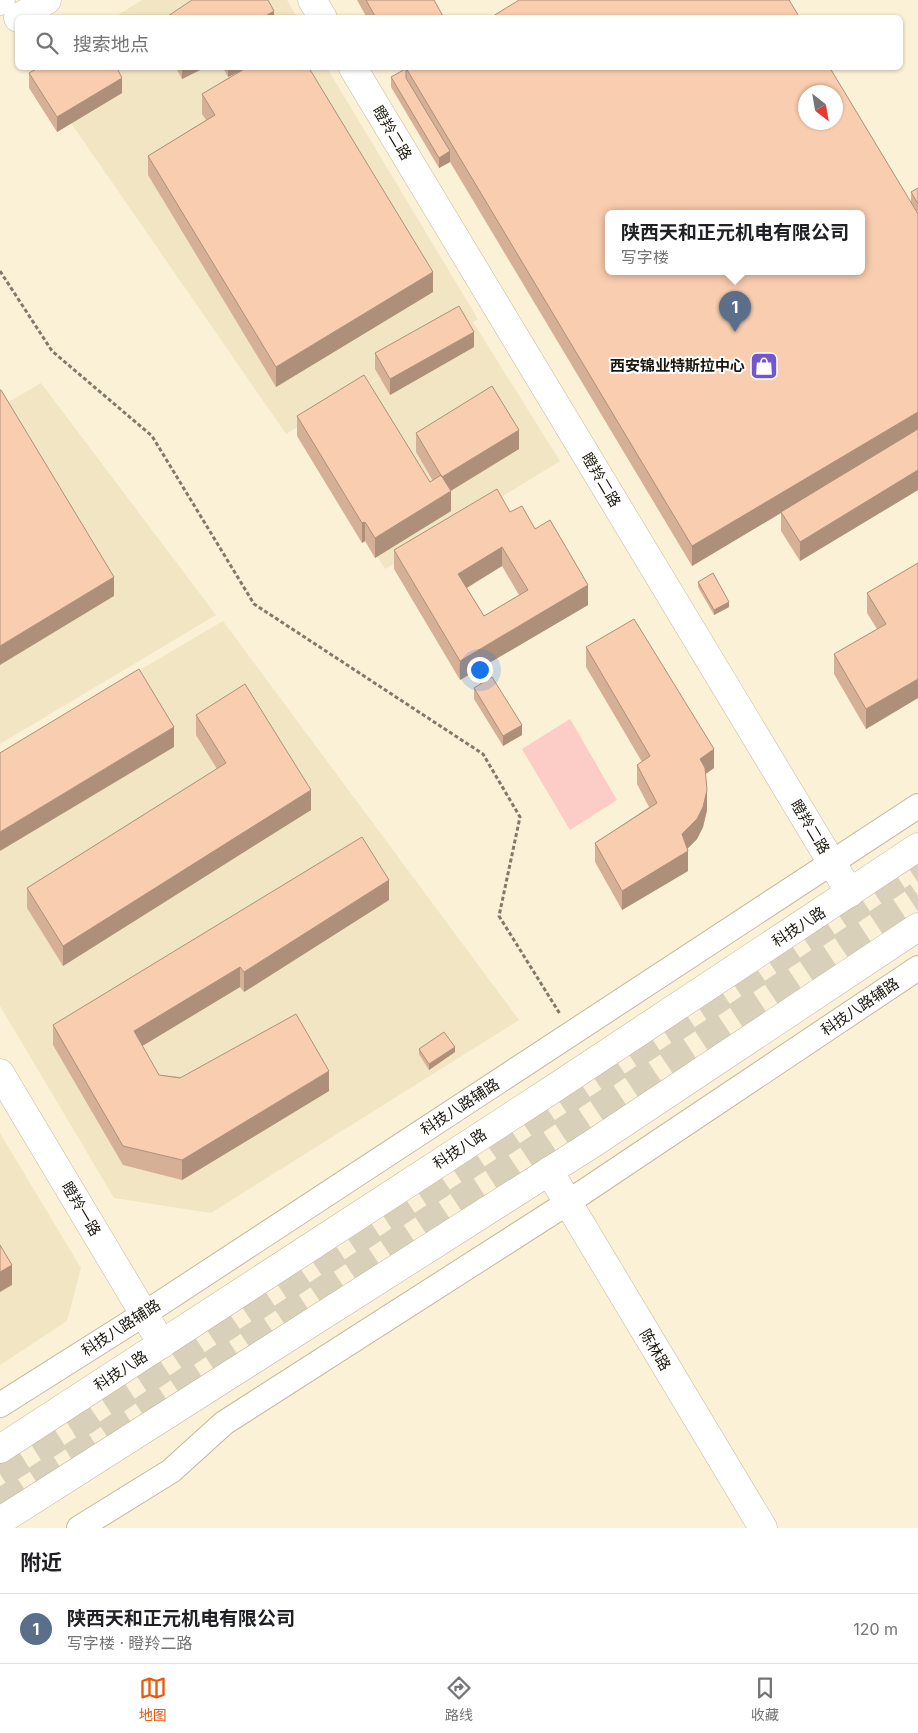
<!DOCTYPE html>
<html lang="zh">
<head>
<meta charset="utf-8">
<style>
	body { margin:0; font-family:Inter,"Noto Sans SC",sans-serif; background:#f6f6f6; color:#202124 }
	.compass { position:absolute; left:798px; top:85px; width:45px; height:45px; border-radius:50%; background:#fff; box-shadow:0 1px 4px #0004; rotate:149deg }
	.you { position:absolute; left:479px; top:669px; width:18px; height:18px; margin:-12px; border:4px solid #fff; border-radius:50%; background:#1a73e8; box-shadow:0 0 0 8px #1a73e833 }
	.badge { display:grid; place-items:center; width:32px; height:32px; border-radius:50%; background:#ea580c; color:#fff; font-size:16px; font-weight:700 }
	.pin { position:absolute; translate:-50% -41px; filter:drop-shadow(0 1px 2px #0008) }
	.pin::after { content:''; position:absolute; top:26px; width:18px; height:15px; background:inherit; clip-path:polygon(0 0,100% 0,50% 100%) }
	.popup { position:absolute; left:605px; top:210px; width:260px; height:65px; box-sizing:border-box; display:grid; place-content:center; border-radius:8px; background:#fff; filter:drop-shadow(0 1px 4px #0005); font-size:16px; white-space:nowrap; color:#757577 }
	.popup b { font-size:19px; color:#202124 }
	.popup::after { content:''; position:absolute; left:50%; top:100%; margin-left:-10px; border:10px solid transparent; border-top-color:#fff }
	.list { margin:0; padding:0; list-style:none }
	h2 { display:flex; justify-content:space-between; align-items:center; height:65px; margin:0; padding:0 20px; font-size:21px }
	h2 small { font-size:16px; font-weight:400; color:#757577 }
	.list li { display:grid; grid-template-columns:32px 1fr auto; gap:15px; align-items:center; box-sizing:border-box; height:70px; padding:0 20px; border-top:1px solid #e0e0e0 }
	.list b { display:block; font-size:19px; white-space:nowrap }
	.list p { margin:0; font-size:16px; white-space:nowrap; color:#757577 }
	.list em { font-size:16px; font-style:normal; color:#757577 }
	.icon { flex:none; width:28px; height:28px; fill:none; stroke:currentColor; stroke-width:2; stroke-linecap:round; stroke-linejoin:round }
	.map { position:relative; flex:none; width:918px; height:1528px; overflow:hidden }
	.search { position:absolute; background:#fff; box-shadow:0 1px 4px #0004; left:15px; right:15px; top:15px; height:55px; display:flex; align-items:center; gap:12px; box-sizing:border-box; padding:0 18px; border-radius:8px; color:#757577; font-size:19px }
	.sheet { height:135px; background:#fff }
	nav { display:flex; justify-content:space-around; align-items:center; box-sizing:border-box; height:70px; border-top:1px solid #e0e0e0; background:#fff; font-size:14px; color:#757577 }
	nav a { display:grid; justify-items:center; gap:2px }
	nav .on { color:#ea580c }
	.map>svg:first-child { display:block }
	.built { fill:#f2e5c4 }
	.green { fill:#fcccc6 }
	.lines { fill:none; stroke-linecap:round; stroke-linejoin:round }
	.trunk-tunnel { stroke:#d9d0b9; stroke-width:28; stroke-dasharray:28 14; stroke-linecap:butt }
	.minor-casing { stroke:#c2b8a0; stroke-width:26 }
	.tertiary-casing { stroke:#c2b8a0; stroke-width:29 }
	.primary-casing { stroke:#c2b8a0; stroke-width:29 }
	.path { stroke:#817a6a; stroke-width:3; stroke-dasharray:4 2.5; stroke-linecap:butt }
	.minor { stroke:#fff; stroke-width:24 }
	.tertiary { stroke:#fff; stroke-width:28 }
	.primary { stroke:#fff; stroke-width:28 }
	.wall { fill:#d6b096; fill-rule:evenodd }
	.shaded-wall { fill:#ae907a }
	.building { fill:#f9cdaf; stroke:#ae907a; fill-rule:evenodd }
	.labels { text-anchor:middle; stroke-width:4; stroke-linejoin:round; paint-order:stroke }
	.street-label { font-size:15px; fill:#1b170e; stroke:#fff }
	.poi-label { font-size:15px; font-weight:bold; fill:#1b170e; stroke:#fff; text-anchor:end }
</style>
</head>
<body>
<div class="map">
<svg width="918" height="1528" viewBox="0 0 918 1528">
	<rect width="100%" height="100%" fill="#fbf1d7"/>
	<path class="built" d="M142 0H287L297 17 113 18Z
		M33 68H327L478 319 473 322 560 461 385 569 299 429 410 359 286 434Z
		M41 383 216 615 0 744V407Z
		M223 621 519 1020 211 1213 114 1198 0 1006V752Z
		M0 1133 81 1268 67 1321 0 1365Z"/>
	<path class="green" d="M570 719 617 800 570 830 522 749Z"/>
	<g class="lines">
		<path class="trunk-tunnel" d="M0 1474 83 1422 918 866
			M0 1503 93 1443 918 896"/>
		<g class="minor-casing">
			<path id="minor" d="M0 1405 144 1314 918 806
				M79 1528 171 1471 224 1423 561 1207 918 968"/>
		</g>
		<g class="tertiary-casing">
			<path id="tertiary" d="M312 0 323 18
				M0 1 1 0
				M18 18 47 0
				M353 68 850 893
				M0 1073 162 1344
				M549 1171 763 1528"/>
		</g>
		<g class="primary-casing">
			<path id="primary" d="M0 1449 556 1087 918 847
				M0 1521 592 1144 918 927"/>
		</g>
		<path class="path" d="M0 271 52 351 152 436 254 604 483 754 520 817 499 916 560 1014"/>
		<use href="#minor" class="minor"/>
		<use href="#tertiary" class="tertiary"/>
		<use href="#primary" class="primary"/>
	</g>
	<path class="wall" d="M357 0H434L444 18H367Z
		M176 68H204L182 79Z
		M223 68H309L433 292 276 387 148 175V156L206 120 202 114V94L243 69 228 77Z
		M407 68 911 202V192L918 188V490L800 561 781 531V513L692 566 450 162 439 168 391 87V77Z
		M29 73 122 93 57 132 29 88Z
		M474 347 390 395 375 369V353Z
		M297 416 430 482 433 481 416 452V433L519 449 451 491V511L375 558 365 541 362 543 297 436Z
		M510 512 535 529 588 605 460 680 394 569V550ZM502 566 519 595 484 616 467 588Z
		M918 563V698L866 729 834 674V654L877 629 867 613V593Z
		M698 582 729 607 714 615 698 587Z
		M586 647 714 768 705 774 707 810 703 827 697 839 687 849 688 871 622 910 595 862V843L649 807 637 784V765L642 762 586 667Z
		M474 688 522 735 503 746 474 699Z
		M196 715 311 810 63 966 27 908V888L217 769 196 735Z
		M389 900 244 992 240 987 142 1046 159 1075 329 1091 182 1180 123 1165 53 1045V1025Z
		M419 1049 455 1052 429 1070 419 1054Z"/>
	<path class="shaded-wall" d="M274 11V18H262Z
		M182 68H204L182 79Z
		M228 68H247L228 77Z
		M122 78V93L57 132V117Z
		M450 151V162L439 168V158Z
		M433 272V292L276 387V367Z
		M474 332V347L390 395V379Z
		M918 412V431L692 566V546Z
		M519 430V449L442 496V477Z
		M918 470V490L800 561V542Z
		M451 491V511L375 558V538Z
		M365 522V541L362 543V523Z
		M502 547V566L458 593V574Z
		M114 577V596L0 665V646Z
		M588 585V605L460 680V661Z
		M729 602V607L714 615V610Z
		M918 679V698L866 729V709Z
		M522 725V735L503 746V736Z
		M174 727V747L0 851V832Z
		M714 749V768L700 778V759Z
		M311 790V810L63 966V946Z
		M707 790V810L703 827 697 839 682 854V834Z
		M688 851V871L622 910V891Z
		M389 880V900L244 992V972Z
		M240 967V987L134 1051V1031Z
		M455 1047V1052L429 1070V1064Z
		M329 1071V1091L182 1180V1160Z
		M12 1265V1285L0 1292V1272Z"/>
	<path class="building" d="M192 0H268L274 11 262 18H165Z
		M366 0H434L444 18H376Z
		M519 0H789L800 18H490Z
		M38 68H117L122 78 57 117 29 73Z
		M246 68H309L433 272 276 367 148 156 215 115 202 94Z
		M406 68H830L918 214V412L692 546ZM806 92H836V122H806ZM609 213H861V271H609Z
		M406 68V78L450 151 439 158 391 77 407 68Z
		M918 188V204L911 192Z
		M459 306 474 332 390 379 375 353Z
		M364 375 430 482 441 475 451 491 375 538 365 522 362 523 297 416Z
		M492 386 519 430 442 477 416 433Z
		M0 390H1L114 577 0 646Z
		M918 429V470L800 542 781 512Z
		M497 489 510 512 522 506 535 529 550 520 588 585 460 661 394 550ZM502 547 528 590 484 616 458 574Z
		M918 563V679L866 709 834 654 886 624 867 593Z
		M713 573 729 602 714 610 698 582Z
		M634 619 714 749 700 759 705 768 707 790 703 807 697 819 682 834 688 851 622 891 595 843 657 803 637 765 650 756 586 647Z
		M139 669 174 727 0 832V753Z
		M492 677 522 725 503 736 474 688Z
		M245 684 311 790 63 946 27 888 226 763 196 715Z
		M362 837 389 880 244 972 240 967 134 1031 159 1075 180 1078 296 1014 329 1071 182 1160 123 1146 53 1025Z
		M444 1032 455 1047 429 1064 419 1049Z
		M0 1245 12 1265 0 1272Z"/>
	<defs>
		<g id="shop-square" transform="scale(1.4375)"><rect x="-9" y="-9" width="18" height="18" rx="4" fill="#7256d0" stroke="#fff"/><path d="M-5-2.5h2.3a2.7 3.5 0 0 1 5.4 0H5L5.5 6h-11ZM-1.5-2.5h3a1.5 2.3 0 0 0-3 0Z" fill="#fff"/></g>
	</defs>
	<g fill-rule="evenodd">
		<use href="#shop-square" x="764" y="366"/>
	</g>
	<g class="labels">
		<g class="street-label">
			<text transform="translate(392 133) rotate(59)" y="5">瞪羚二路</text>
			<text transform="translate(601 480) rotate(59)" y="5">瞪羚二路</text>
			<text transform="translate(810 827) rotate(59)" y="5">瞪羚二路</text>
			<text transform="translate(799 927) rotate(-33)" y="5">科技八路</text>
			<text transform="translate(860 1007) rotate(-34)" y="5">科技八路辅路</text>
			<text transform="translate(460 1107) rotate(-33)" y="5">科技八路辅路</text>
			<text transform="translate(460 1149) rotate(-33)" y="5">科技八路</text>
			<text transform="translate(81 1209) rotate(59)" y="5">瞪羚一路</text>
			<text transform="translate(121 1328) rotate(-33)" y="5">科技八路辅路</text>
			<text transform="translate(655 1350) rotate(59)" y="5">陈林路</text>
			<text transform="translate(121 1371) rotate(-33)" y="5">科技八路</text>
		</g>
		<g class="poi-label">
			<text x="745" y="371">西安锦业特斯拉中心</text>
		</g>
	</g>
</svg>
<svg class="compass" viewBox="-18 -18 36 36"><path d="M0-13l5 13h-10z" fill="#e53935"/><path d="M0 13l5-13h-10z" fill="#757577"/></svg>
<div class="you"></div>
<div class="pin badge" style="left:735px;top:332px;background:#5c6f8a">1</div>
<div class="popup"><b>陕西天和正元机电有限公司</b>写字楼</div>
<div class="search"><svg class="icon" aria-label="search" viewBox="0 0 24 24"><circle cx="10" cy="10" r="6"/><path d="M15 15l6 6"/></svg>搜索地点</div>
</div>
<section class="sheet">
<h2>附近<small></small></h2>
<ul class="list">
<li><span class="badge" style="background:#5c6f8a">1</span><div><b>陕西天和正元机电有限公司</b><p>写字楼 · 瞪羚二路</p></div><em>120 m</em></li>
</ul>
</section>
<nav>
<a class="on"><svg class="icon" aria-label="map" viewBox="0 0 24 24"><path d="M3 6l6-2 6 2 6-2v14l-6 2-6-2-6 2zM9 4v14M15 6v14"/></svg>地图</a>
<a><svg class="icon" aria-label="directions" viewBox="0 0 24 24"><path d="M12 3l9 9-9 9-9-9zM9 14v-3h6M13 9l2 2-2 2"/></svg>路线</a>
<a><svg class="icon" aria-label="saved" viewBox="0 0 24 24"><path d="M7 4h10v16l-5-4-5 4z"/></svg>收藏</a>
</nav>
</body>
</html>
